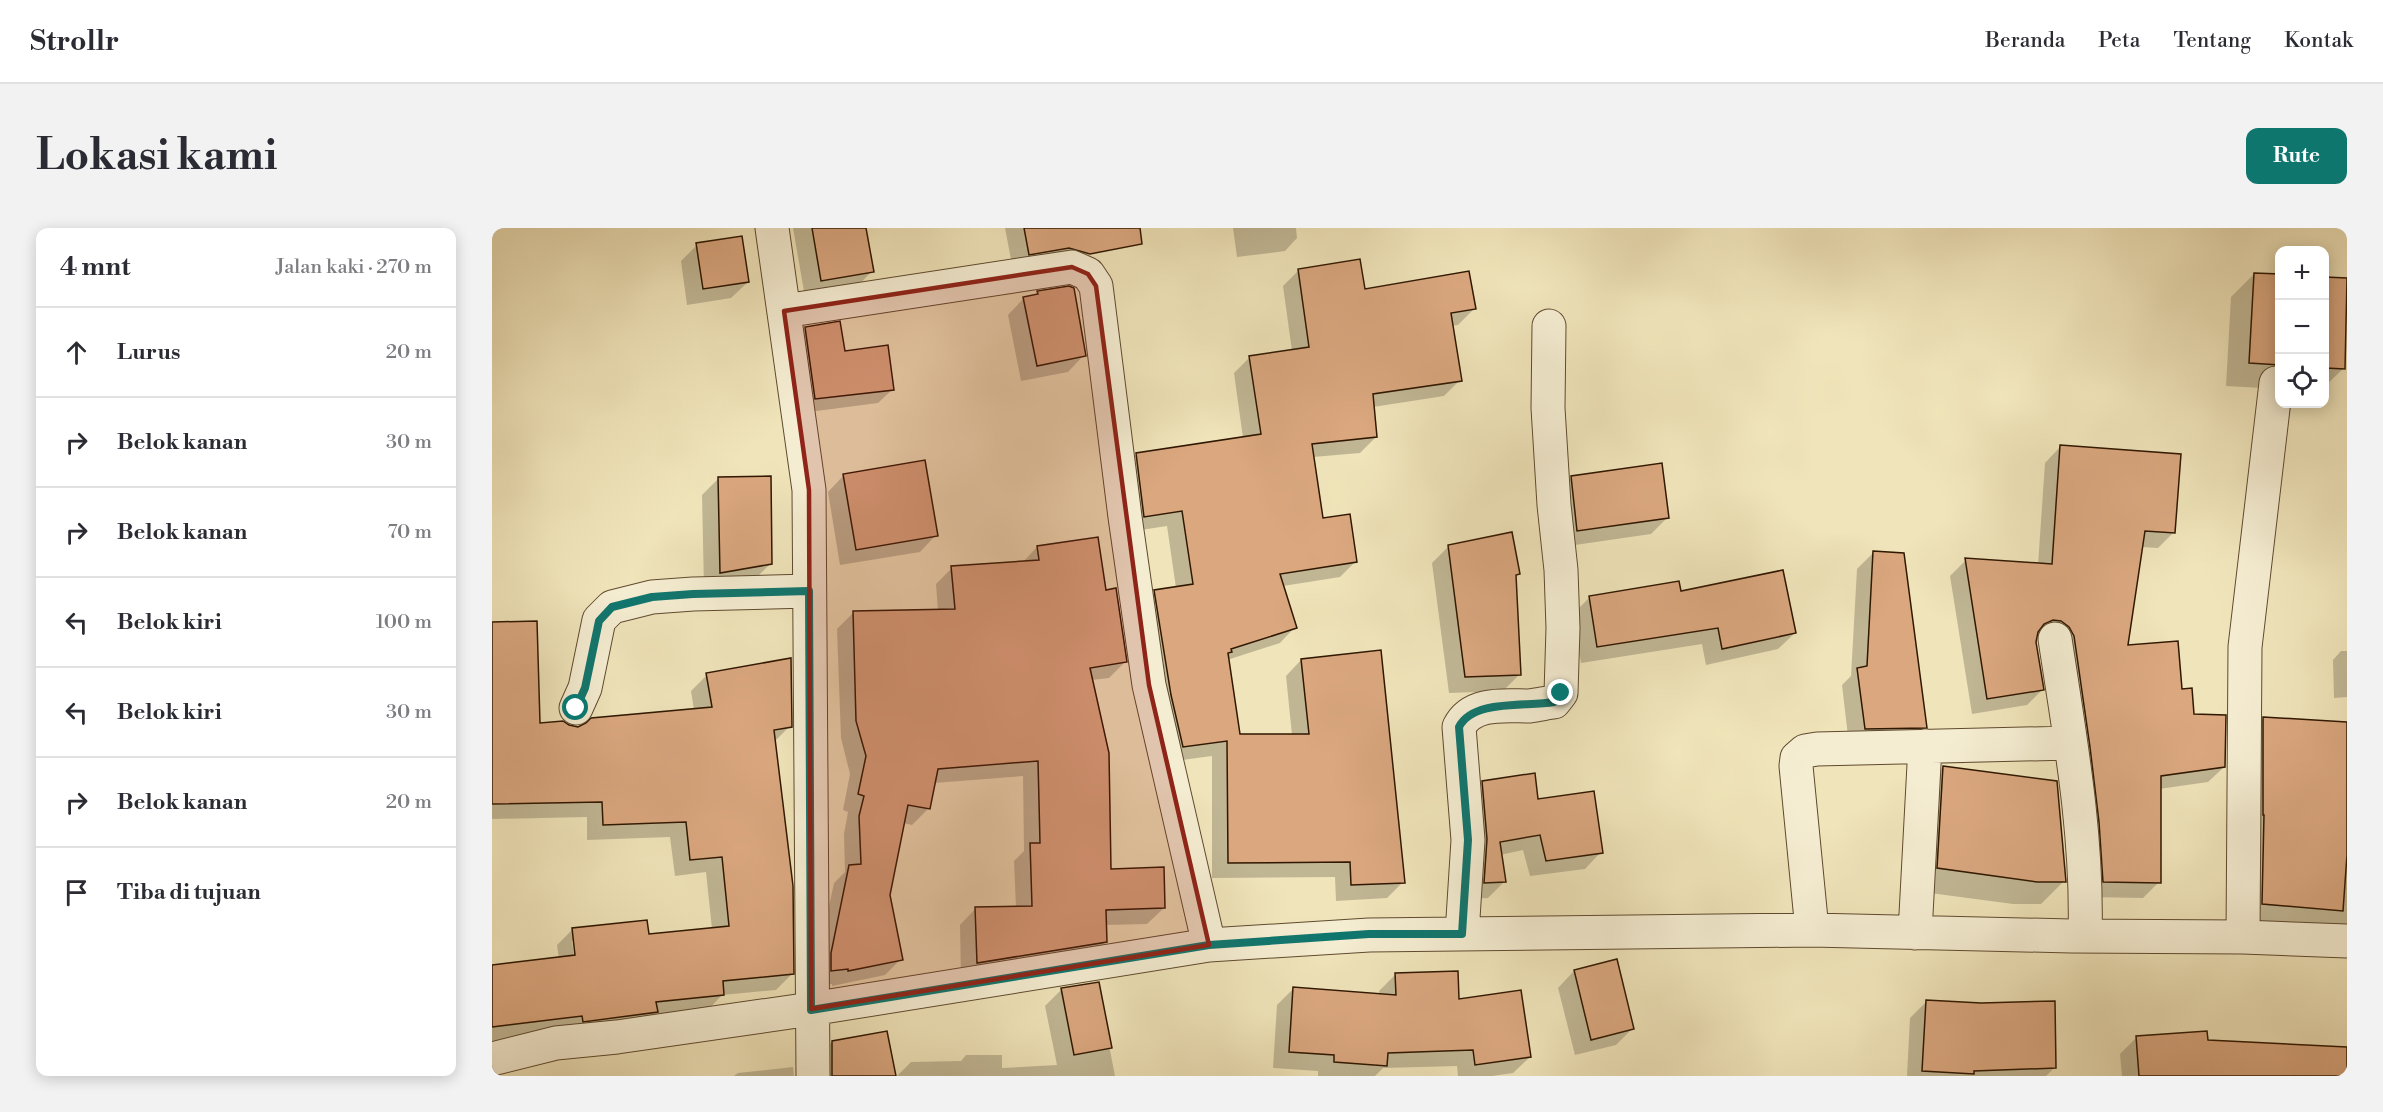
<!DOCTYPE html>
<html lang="id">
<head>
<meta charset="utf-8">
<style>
	body { margin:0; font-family:"Libre Bodoni",serif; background:#f2f2f3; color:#2b2b33 }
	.controls { position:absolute; right:18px; top:18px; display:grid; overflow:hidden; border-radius:12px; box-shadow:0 3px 15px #0003 }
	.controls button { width:54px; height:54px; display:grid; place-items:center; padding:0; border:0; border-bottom:2px solid #e1e1e2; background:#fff; color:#2b2b33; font:30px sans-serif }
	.stop { position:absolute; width:18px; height:18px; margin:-14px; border:4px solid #0f766e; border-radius:50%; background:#fff }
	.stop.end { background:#0f766e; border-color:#fff; box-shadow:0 2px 6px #0008 }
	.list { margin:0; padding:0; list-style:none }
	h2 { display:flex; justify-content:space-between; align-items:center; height:78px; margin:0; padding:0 24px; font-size:26px }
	h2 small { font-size:20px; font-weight:400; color:#7c7c81 }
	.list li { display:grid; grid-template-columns:39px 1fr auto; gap:18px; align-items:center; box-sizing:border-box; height:90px; padding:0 24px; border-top:2px solid #e1e1e2 }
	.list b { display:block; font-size:22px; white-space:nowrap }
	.list em { font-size:20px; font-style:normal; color:#7c7c81 }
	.icon { flex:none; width:33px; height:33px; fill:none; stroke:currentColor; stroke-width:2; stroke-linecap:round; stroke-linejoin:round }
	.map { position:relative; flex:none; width:1855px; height:848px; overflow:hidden; border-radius:12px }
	header { display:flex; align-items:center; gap:36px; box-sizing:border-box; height:84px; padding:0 30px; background:#fff; border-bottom:2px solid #e1e1e2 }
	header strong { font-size:28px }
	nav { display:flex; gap:33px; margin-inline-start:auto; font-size:21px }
	.intro { display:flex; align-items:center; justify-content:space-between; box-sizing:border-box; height:144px; padding:0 36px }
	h1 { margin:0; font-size:42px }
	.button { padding:15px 27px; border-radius:12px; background:#0f766e; color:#fff; font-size:21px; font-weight:700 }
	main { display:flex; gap:36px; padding:0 36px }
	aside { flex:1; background:#fff; border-radius:12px; box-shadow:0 3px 15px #0003 }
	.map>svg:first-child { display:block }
	.shadow { fill:#0003; fill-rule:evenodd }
	.building { fill:#daa77f; stroke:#2f1700; stroke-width:1.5 }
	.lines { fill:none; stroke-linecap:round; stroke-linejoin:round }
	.minor-casing { stroke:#5f4a2e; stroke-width:35 }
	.minor { stroke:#f5edd2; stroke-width:33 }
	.route { stroke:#0f766e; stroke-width:8 }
	.marked { fill:#8f2418; fill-opacity:0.2; stroke:#8f2418; stroke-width:4.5; stroke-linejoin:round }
</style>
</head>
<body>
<header>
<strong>Strollr</strong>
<nav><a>Beranda</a><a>Peta</a><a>Tentang</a><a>Kontak</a></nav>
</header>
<div class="intro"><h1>Lokasi kami</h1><a class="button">Rute</a></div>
<main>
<aside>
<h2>4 mnt<small>Jalan kaki · 270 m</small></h2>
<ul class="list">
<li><svg class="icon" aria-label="ahead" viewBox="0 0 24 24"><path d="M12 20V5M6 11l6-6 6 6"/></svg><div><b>Lurus</b></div><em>20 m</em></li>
<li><svg class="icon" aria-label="right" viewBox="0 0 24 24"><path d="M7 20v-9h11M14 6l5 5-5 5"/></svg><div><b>Belok kanan</b></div><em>30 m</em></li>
<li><svg class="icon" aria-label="right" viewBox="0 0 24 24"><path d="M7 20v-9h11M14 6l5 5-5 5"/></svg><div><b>Belok kanan</b></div><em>70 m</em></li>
<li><svg class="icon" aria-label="left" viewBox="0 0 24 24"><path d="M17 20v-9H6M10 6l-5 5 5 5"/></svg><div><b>Belok kiri</b></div><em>100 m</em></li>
<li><svg class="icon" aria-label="left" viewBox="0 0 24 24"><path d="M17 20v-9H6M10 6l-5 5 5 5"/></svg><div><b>Belok kiri</b></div><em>30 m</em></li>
<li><svg class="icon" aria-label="right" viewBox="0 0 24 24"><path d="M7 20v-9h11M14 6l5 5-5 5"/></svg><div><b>Belok kanan</b></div><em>20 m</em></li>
<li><svg class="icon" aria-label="arrive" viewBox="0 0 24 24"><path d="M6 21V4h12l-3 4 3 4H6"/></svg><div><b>Tiba di tujuan</b></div></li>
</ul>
</aside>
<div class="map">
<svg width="1855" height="848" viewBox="0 0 1855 848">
	<rect width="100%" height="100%" fill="#f0e4ba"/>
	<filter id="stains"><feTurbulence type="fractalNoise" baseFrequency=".00333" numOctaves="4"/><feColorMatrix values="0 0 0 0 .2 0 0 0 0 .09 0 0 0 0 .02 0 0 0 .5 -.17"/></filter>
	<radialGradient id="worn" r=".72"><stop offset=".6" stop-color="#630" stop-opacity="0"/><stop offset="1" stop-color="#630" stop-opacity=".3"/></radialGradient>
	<path class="shadow" d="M301 0H373L380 43 364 60 313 69Z
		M513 0H583L588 22 572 39 521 42Z
		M741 0H804L805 10 793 23 745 29Z
		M205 17 256 54 239 70 195 77 189 33Z
		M807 42 872 62 982 81 966 97 959 98 968 152 952 168 881 179 884 209 868 225 821 229 830 291 864 333 848 349 791 358 803 399 788 415 735 432 746 507H800L794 448 809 432 911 654 895 670 844 673 843 649 720 650V528L675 534 647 379 663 363 684 360 675 298 636 304 629 242 645 226 751 210 742 145 758 129 800 123 791 58Z
		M1762 46 1788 48V161L1734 158 1739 69Z
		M1832 50 1855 51 1852 140 1832 159Z
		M546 65 592 127 576 144 529 153 516 87 532 70 542 68Z
		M314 100 352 125 401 161 386 175 309 185 299 115Z
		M1568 219 1682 304 1666 320 1649 319 1634 419 1689 463 1732 539 1716 554 1667 561V654L1651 670 1596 669 1553 408 1544 407 1543 414 1550 462 1535 477 1480 486 1458 348 1474 332 1546 337 1553 235Z
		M352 247 444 307 428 324 348 337 336 264Z
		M1080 249 1176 289 1159 306 1069 319 1063 266Z
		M226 251 279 335 262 352 212 360 210 267Z
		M957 318 1026 346 1023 349 1028 446 1011 463 957 465 940 335Z
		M545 319 612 364 633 434 617 450 599 452 618 642 672 680 655 696 613 697V714L597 730 469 751 468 697 484 680H524L522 633 532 623 531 548 442 555 437 580 420 597 411 595 396 667 409 731 393 747 340 758V756L323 758V743L342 655 353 644 352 606 356 584 351 582 358 546 349 510 345 401 362 384 446 383 444 356 460 340 530 335Z
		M1382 324 1433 499 1417 515 1357 517 1350 457 1359 448 1365 341Z
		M1188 365 1303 405 1286 421 1214 437 1210 416 1089 435 1081 386 1098 369Z
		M0 395 47 496 87 500 202 482 199 463 215 447 298 498 282 514 300 746 284 762 230 767 215 783 0 813V738L67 731 65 717 81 701 155 707 220 701 214 644 183 648 178 609 95 612V589L0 591ZM80 713H83V735Z
		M1849 423H1855V469L1842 470 1841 432Z
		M1772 491 1855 508V701L1754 692 1755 507Z
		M1451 539 1572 653 1549 676H1521L1423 663 1428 563Z
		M991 554 1045 572 1109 624 1093 641 1038 648 1031 622 1008 627 1012 654 996 670 976 671 974 571Z
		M1082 743 1140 801 1124 817 1083 827 1066 760Z
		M904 746 966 772 1038 829 1021 845 1000 848H966L965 838 891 840 883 848H826V843L781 840 785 777 801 761 888 768 887 763Z
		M605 755 623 848H405L419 834 469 833 474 827H510V840L565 837 553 778 570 761Z
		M1434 774 1563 839 1554 848H1415L1418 790Z
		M1644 810 1714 813 1826 848H1630L1628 826Z
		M340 814 402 848H324V831Z
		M301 839 302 848H242L246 845Z"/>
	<path class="building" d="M320 0H374L382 44 329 53Z
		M532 0H648L650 16 598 26 577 20 537 27Z
		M250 8 257 54 211 61 204 15Z
		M868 31 873 61 977 43 984 81 959 85 970 153 881 166 885 209 820 216 831 290 858 286 865 334 788 346 805 400 739 421 740 424 736 425 748 506H817L809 431 889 422 913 655 859 657 858 634 736 635 735 513 691 519 679 467 662 362 701 356 690 283 652 289 644 225 769 206 757 128 817 119 806 41Z
		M1762 45 1788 46V137L1757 135Z
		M1833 49 1855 50 1853 141 1833 140Z
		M577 58 582 60 594 128 545 138 531 69 546 66 545 63Z
		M348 93 353 123 396 117 402 162 323 171 313 99Z
		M1568 217 1689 226 1683 305 1653 303 1636 417 1686 413 1690 461 1700 460 1702 486 1734 487 1733 539 1669 548V655L1611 654 1607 594 1598 519 1582 408 1577 399 1569 393 1561 392 1552 396 1546 404 1544 414 1552 462 1495 471 1473 330 1560 336Z
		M433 232 446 308 364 322 351 246Z
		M1170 235 1177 290 1085 303 1079 248Z
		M279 248 280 336 228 345 226 249Z
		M1020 304 1028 346 1024 347 1029 447 973 449 956 317Z
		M606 309 614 362 624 360 635 434 598 440 617 525 619 641 672 639 673 680 614 682 615 714 485 735 483 679 540 678 538 615H548L546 533 446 541 438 581 416 577 398 667 411 732 356 743V741L339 743V725L357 637 369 636 367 588 372 568 366 566 374 528 364 493 361 383 463 381 459 338 547 332 545 318Z
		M1381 323 1412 325 1435 500 1373 501 1365 440 1375 438Z
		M1291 342 1304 405 1230 421 1226 400 1105 419 1097 368 1187 353 1189 363Z
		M45 393 48 495 71 493 77 497 86 499 94 495 99 490 220 479 214 445 299 430 300 499 282 502 301 658 302 746 231 753 232 767 164 774 166 784 91 794 90 788 0 799V737L83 727 80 700 155 692 157 706 237 698 230 629 198 632 194 594 111 597 110 574 0 576V394Z
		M1771 489 1855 494V627L1851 683 1770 676 1772 587H1771Z
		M1451 538 1565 553 1574 654H1545L1445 640Z
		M1043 545 1046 571 1102 563 1111 625 1054 633 1048 607 1008 614 1014 654 992 655 995 611 990 553Z
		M1125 731 1142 801 1099 812 1082 742Z
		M966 743 967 771 1029 762 1039 829 983 837 981 822 896 825 895 838 842 834V827L797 824 801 759 904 767 903 745Z
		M607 754 620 820 582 827 569 760Z
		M1434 772 1489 775 1563 773 1564 840 1482 843V846L1430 843Z
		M395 803 404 848H340V813Z
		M1715 803 1716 812 1855 819V848H1647L1644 808Z"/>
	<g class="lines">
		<g class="minor-casing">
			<path id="minor" d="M280 0 317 262 321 848
				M292 83 580 39 596 46 604 58 633 289 657 457 717 717
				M1563 411C1578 510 1596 607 1593 708
				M84 480 93 460 107 392 120 379 160 369 201 366 317 363
				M1320 702 1304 538 1305 530 1313 523 1325 521 1578 515
				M1423 705 1433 518
				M970 706 976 612 967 499C980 473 1014 478 1037 478 1046 477 1054 475 1062 474L1069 465 1071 400 1069 342 1062 277 1056 180 1057 98
				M1751 709 1753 419 1784 155
				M0 831 64 815 125 809 319 781 717 717 877 707 1320 702 1579 708 1751 709 1855 713"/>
		</g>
		<use href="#minor" class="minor"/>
	</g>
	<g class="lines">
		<path class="route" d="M84 480 93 460 107 393 120 379 160 369 201 366 317 363 319 782 717 717 877 706H970L976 612 967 499C981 471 1034 479 1062 474L1069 465"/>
	</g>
	<path class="marked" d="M580 39 596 46 604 58 657 457 717 717 319 781 317 262 292 83Z"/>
	<rect width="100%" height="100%" filter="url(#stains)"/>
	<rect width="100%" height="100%" fill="url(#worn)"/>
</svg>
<div class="controls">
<button>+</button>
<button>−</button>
<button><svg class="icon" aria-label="locate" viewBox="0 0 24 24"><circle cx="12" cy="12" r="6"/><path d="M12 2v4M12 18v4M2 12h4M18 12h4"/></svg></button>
</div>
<div class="stop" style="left:84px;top:480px"></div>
<div class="stop end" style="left:1069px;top:465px"></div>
</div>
</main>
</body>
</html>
